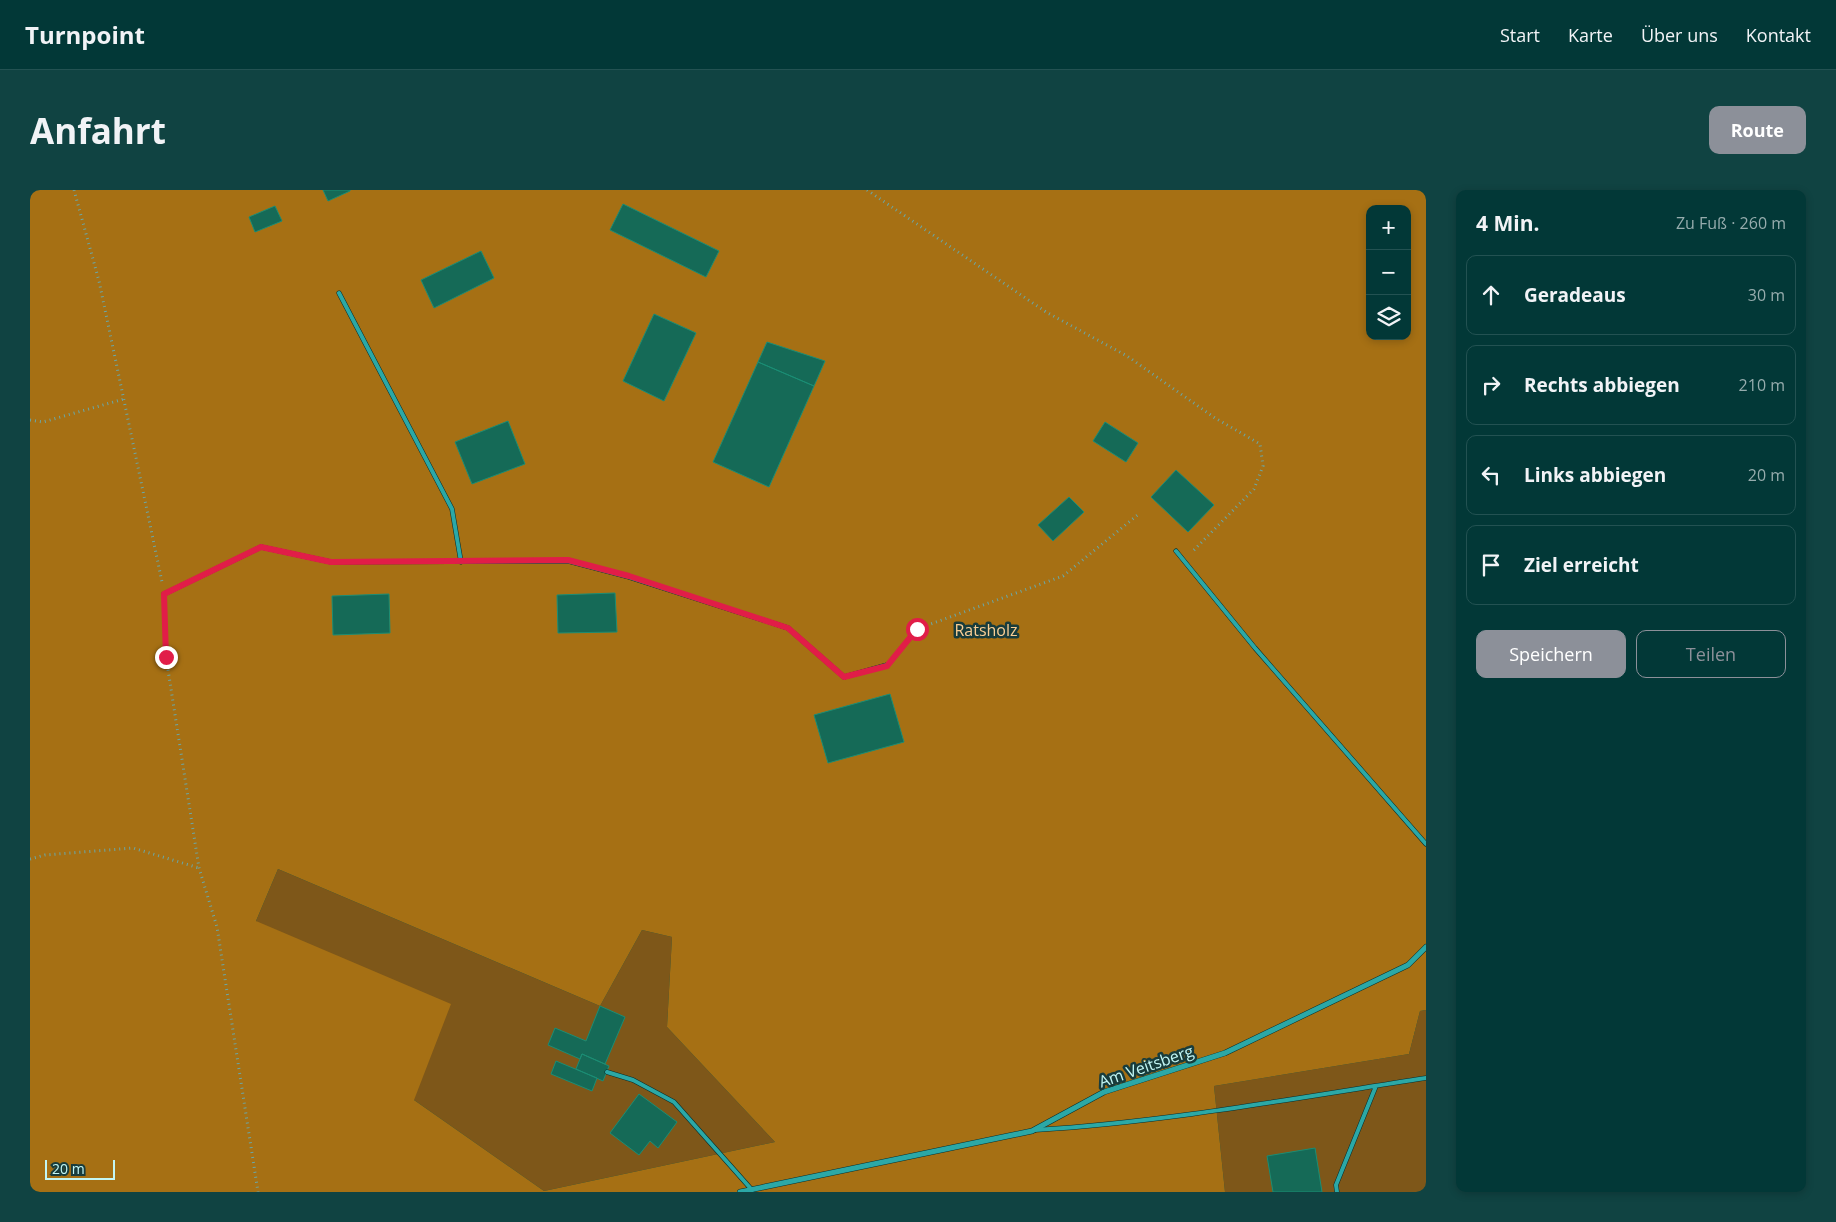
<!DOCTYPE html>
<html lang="de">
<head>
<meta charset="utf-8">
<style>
	body { margin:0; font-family:"Open Sans",sans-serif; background:#104342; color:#f1f3f6 }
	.controls { position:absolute; right:15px; top:15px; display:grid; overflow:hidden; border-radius:10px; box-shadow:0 2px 8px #0003 }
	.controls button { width:45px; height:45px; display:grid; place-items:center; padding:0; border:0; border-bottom:1px solid #235252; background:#023837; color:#f1f3f6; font:25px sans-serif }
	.scale { position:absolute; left:15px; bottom:12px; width:70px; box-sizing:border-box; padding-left:5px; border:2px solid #c3f6f4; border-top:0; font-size:14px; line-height:18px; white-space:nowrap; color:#c3f6f4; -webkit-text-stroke:4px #183c3c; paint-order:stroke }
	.stop { position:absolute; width:15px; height:15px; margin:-11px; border:4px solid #e11d48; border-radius:50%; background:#fff }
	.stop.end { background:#e11d48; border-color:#fff; box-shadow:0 1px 5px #0008 }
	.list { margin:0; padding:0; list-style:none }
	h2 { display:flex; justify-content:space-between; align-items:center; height:65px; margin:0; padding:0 20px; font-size:21px }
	h2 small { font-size:16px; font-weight:400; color:#96acad }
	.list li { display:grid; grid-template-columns:32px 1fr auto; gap:15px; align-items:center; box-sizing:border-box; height:80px; margin:0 10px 10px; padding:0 10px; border:1px solid #235252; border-radius:10px }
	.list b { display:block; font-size:19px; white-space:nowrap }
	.list em { font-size:16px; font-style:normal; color:#96acad }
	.actions { display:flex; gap:10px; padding:15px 20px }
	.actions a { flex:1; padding:11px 0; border:1px solid #8c9099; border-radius:10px; text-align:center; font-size:18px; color:#8c9099 }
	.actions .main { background:#8c9099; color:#fff }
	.icon { flex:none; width:28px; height:28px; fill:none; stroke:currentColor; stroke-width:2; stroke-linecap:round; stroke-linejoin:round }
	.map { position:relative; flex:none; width:1396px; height:1002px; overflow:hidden; border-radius:10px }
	header { display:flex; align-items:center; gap:30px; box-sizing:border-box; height:70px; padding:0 25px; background:#023837; border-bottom:1px solid #235252 }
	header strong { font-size:24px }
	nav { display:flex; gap:28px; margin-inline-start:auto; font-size:18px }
	.intro { display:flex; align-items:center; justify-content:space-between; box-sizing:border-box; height:120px; padding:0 30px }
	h1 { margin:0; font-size:35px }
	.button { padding:12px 22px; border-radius:10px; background:#8c9099; color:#fff; font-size:18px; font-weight:700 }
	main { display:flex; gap:30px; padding:0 30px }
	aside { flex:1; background:#023837; border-radius:10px; box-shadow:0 2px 8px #0003 }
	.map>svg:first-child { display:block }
	.green { fill:#7e5719 }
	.forest { fill:#a67014; fill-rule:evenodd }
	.building { fill:#156a57; stroke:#1b8d74 }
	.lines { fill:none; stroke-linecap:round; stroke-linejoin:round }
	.lane-casing { stroke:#072d2c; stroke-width:5 }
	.street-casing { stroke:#072d2c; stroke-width:6 }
	.path { stroke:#6ba7a6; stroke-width:3; stroke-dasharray:1 4; stroke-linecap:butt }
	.lane { stroke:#2ba8a6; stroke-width:4 }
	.street { stroke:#2ba8a6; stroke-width:5 }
	.route { stroke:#e11d48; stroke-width:6 }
	.labels { text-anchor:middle; stroke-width:5; stroke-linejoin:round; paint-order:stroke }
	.park-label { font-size:16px; fill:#face94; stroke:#183c3c }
	.street-label { font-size:16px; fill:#c3f6f4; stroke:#183c3c }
</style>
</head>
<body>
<header>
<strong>Turnpoint</strong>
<nav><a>Start</a><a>Karte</a><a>Über uns</a><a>Kontakt</a></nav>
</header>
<div class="intro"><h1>Anfahrt</h1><a class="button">Route</a></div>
<main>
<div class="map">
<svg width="1396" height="1002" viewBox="0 0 1396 1002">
	<rect width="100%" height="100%" fill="#034a49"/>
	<path class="green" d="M248 679 570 816 612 740 642 747 637 837 745 952 514 1001 384 910 226 731Z
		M1396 820V1002H1195L1184 896 1379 864 1390 821Z"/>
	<path class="forest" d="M0 0H1396V820L1390 821 1379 864 1184 896 1195 1002H0ZM1340 19H1377V146H1340ZM248 679 570 816 612 740 642 747 637 837 745 952 514 1001 384 910 421 814 226 731Z"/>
	<path class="building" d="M293 0H320V1L298 11Z
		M593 14 689 61 676 87 580 40Z
		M245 16 252 31 225 42 219 27Z
		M451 61 464 88 404 118 391 90Z
		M624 124 666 143 634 211 593 191Z
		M737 152 795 171 784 196 728 172Z
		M728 172 784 196 739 297 683 272Z
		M478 231 495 274 442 294 425 252Z
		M1075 232 1108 253 1096 272 1063 251Z
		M1146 280 1184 315 1158 342 1121 307Z
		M1039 307 1054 322 1023 351 1008 335Z
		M585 403 587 442 528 443 527 405Z
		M359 404 360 443 303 445 302 406Z
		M860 504 874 552 798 573 784 525Z
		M570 816 595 827 575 874 552 864 550 869 518 855 525 838 556 851Z
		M552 864 579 876 573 891 546 879Z
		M526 871 567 888 562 901 521 884Z
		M609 904 647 932 628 958 620 951 609 965 580 943Z
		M1285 958 1292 1002H1243L1237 966Z"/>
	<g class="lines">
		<g class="lane-casing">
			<path id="lane" d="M309 103 422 319 431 372
				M1146 361 1225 458 1396 654
				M134 404 231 357 301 372 538 371 599 387 758 438 814 487 857 475
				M577 882 603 890 644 912 722 1000
				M1005 940C1136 932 1266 908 1396 888
				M1307 1002 1306 995 1346 896"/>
		</g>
		<g class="street-casing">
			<path id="street" d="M710 1002 1002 941 1074 902 1195 863 1378 775 1396 757"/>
		</g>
		<path class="path" d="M44 0 69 91 132 392
			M837 0 1016 122 1097 166 1185 228 1230 254 1233 276 1224 299 1163 361
			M0 230 13 232 94 209
			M135 415 136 467 169 678 187 737 228 1002
			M865 466 887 439 1033 386 1110 323
			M0 669 15 665 103 658 169 678"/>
		<use href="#lane" class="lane"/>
		<use href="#street" class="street"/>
	</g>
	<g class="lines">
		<path class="route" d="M136 467 134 404 231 357 301 372 538 370 599 386 758 438 814 487 857 476 887 439"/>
	</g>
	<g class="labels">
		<g class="park-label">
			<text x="956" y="446">Ratsholz</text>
		</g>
		<g class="street-label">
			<text transform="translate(1116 876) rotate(-19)" y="6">Am Veitsberg</text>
		</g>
	</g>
</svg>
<div class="controls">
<button>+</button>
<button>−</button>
<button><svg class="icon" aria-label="layers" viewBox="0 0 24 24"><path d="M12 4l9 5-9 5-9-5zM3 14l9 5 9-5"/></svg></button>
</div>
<div class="scale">20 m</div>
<div class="stop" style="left:887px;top:439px"></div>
<div class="stop end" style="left:136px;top:467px"></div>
</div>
<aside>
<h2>4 Min.<small>Zu Fuß · 260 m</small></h2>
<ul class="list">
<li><svg class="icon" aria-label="ahead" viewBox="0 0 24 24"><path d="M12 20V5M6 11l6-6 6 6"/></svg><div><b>Geradeaus</b></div><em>30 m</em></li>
<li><svg class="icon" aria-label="right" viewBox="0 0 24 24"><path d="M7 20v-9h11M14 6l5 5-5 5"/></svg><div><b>Rechts abbiegen</b></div><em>210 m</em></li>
<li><svg class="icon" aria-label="left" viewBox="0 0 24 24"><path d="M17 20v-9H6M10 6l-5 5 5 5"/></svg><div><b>Links abbiegen</b></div><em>20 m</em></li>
<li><svg class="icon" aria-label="arrive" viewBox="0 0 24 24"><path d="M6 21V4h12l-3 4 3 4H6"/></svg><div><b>Ziel erreicht</b></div></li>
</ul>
<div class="actions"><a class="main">Speichern</a><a>Teilen</a></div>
</aside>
</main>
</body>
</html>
